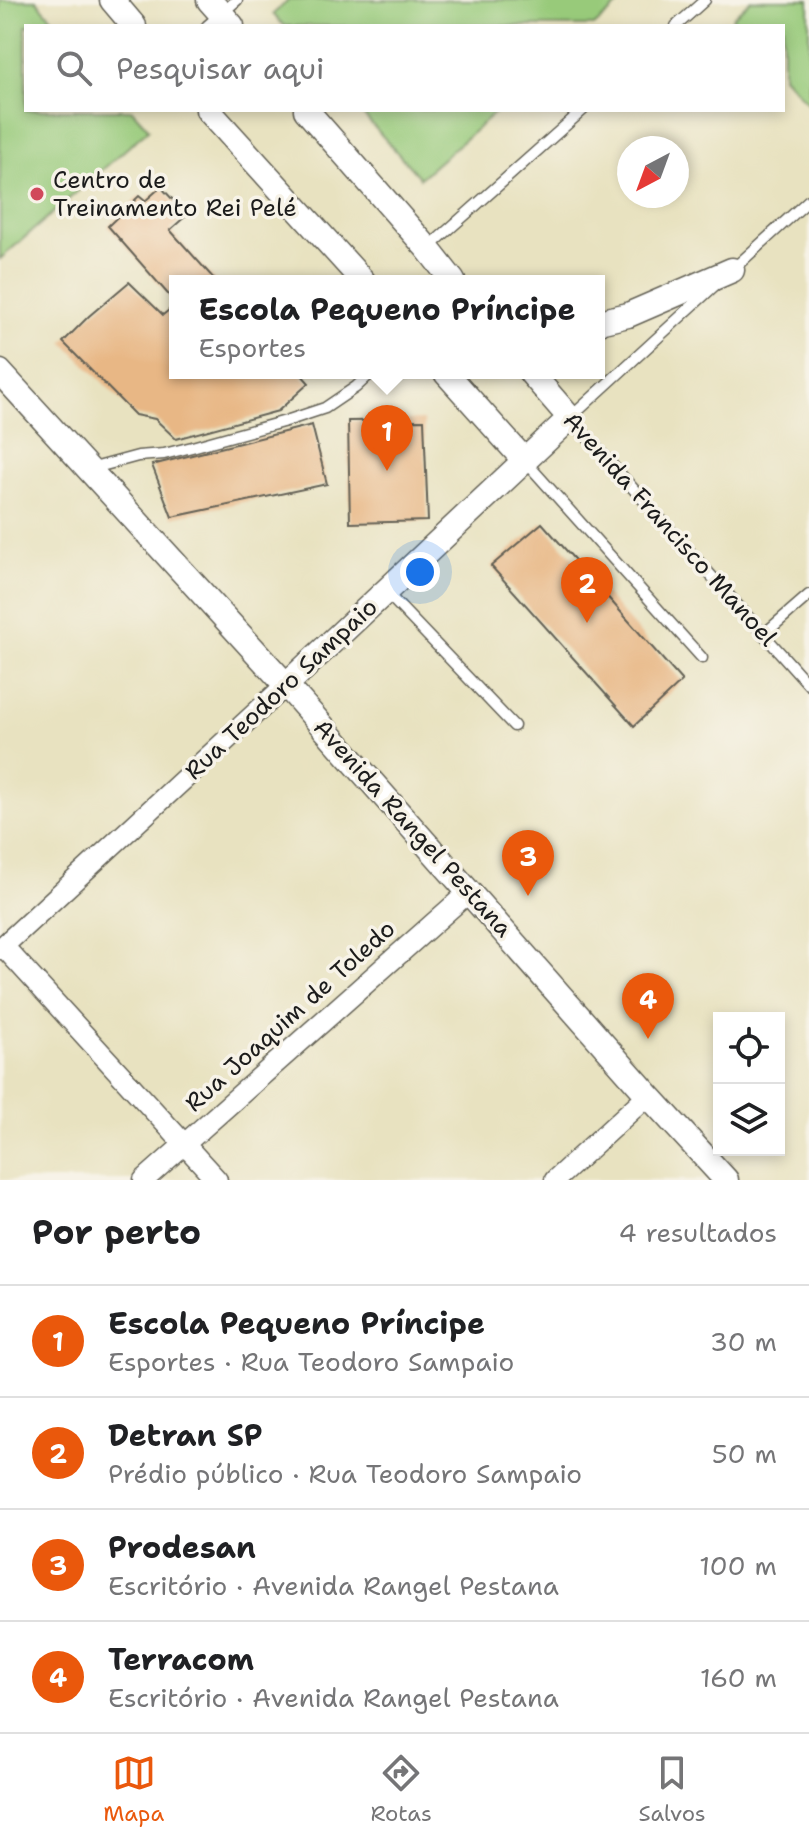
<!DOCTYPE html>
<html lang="pt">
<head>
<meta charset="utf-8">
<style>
	body { margin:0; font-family:"Shantell Sans",sans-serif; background:#f6f6f6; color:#202124 }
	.controls { position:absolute; right:24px; bottom:24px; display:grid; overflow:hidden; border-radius:0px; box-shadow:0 4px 12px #0003 }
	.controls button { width:72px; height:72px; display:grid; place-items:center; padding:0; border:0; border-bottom:2px solid #e0e0e0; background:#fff; color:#202124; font:40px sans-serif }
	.compass { position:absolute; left:617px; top:136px; width:72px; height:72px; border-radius:50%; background:#fff; box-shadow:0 4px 12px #0003; rotate:221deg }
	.you { position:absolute; left:420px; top:572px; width:28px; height:28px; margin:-20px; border:6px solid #fff; border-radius:50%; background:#1a73e8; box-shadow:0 0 0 12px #1a73e833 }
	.badge { display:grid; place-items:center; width:52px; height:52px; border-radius:50%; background:#ea580c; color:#fff; font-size:26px; font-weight:700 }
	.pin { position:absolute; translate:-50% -66px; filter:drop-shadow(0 2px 4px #0008) }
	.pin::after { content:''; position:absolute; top:42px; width:28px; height:24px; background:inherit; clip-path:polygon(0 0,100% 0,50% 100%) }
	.popup { position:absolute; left:169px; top:275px; width:436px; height:104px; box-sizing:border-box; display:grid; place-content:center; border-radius:0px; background:#fff; filter:drop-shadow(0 2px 6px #0005); font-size:26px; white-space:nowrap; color:#757577 }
	.popup b { font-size:30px; color:#202124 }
	.popup::after { content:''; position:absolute; left:50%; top:100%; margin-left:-16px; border:16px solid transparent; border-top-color:#fff }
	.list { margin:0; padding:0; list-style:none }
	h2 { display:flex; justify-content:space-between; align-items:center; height:104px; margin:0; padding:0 32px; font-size:34px }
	h2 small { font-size:26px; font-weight:400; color:#757577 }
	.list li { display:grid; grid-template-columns:52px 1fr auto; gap:24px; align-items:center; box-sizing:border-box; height:112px; padding:0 32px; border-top:2px solid #e0e0e0 }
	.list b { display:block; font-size:30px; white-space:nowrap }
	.list p { margin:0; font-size:26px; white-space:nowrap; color:#757577 }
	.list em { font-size:26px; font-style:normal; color:#757577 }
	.icon { flex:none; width:44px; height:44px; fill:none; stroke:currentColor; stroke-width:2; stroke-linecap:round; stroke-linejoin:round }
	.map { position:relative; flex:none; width:809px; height:1180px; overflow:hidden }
	.search { position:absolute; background:#fff; box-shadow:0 4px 12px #0003; left:24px; right:24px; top:24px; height:88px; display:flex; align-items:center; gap:20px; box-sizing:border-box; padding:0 28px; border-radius:0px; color:#757577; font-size:30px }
	.sheet { height:552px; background:#fff }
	nav { display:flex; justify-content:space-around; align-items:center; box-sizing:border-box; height:112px; border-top:2px solid #e0e0e0; background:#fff; font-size:22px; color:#757577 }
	nav a { display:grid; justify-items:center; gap:4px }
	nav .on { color:#ea580c }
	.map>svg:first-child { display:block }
	.green { fill:#98ca7a; stroke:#5a734b; stroke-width:2 }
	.building { fill:#e8b785 }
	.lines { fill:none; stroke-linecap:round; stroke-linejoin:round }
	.service-casing { stroke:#636155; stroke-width:13 }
	.minor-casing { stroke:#636155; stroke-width:23 }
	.tertiary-casing { stroke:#636155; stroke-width:27 }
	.service { stroke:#fff; stroke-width:10 }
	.minor { stroke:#fff; stroke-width:20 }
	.tertiary { stroke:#fff; stroke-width:24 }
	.poi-dot { fill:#d1495b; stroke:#f7f3e8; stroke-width:3 }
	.labels { text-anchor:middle; stroke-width:7; stroke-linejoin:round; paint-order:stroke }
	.poi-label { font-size:24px; fill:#1c1c1c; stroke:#f7f3e8; text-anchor:start }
	.street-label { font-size:24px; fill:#1c1c1c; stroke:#f7f3e8 }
</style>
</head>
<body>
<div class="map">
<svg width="809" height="1180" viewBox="0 0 809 1180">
	<rect width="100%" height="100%" fill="#f7f3e8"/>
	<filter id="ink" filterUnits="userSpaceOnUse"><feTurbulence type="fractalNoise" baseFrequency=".0125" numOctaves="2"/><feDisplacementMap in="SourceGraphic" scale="16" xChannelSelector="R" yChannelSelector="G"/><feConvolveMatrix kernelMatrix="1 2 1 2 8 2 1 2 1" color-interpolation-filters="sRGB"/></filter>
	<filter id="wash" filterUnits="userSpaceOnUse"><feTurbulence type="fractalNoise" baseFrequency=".006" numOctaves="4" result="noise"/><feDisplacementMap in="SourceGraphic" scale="32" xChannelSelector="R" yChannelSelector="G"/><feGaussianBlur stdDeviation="1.8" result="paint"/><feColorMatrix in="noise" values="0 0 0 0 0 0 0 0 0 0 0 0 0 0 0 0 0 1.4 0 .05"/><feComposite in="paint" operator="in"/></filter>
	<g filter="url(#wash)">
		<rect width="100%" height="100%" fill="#e8e2c0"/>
		<path class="green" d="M0 0H36L59 26H26V110H132L149 129 0 259Z
			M289 0H624L594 26H284L273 14Z
			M751 0H809V105L783 76V26H739L732 18Z
			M359 110H498L420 178Z"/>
		<g id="blocks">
			<path class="building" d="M161 187 187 215 170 230 216 281H175V302L108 226 139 196 145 201Z
				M129 282 163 315 175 305V373H300L309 383 278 411 176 439 155 419 135 415 63 342 89 316Z
				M424 420 428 521 350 523 348 421Z
				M312 425 327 484 172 517 152 465Z
				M542 523 682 681 634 726 491 566Z"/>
		</g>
	</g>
	<g filter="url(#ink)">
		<use href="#blocks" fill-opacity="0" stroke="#636155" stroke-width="2"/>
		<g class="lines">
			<g class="service-casing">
				<path id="service" d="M207 26 237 0
					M676 26 705 0
					M429 247 583 110
					M732 270 809 200
					M714 286 570 418 809 685
					M525 461 702 658
					M90 469 138 456 164 454 192 447 286 421 325 408 356 387 371 373
					M386 592 514 726
					M763 635 809 595"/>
			</g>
			<g class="minor-casing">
				<path id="minor" d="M3 946 217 1180
					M0 949 286 685
					M144 1180 470 891
					M555 1180 648 1095"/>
			</g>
			<g class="tertiary-casing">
				<path id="tertiary" d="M112 0 134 26
					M209 0 232 26
					M208 110 363 281
					M306 110 427 248 453 281
					M599 322 628 315 732 270
					M0 372 286 685 648 1095 726 1180
					M446 373 525 461
					M286 685 570 418 531 373"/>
			</g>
			<use href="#service" class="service"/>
			<use href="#minor" class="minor"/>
			<use href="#tertiary" class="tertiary"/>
		</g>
	</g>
	<circle class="poi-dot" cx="37" cy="194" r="8"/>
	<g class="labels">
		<g class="poi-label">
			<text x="53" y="188">Centro de<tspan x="53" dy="28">Treinamento Rei Pelé</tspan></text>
		</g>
		<g class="street-label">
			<text transform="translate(670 529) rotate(48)" y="8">Avenida Francisco Manoel</text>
			<text transform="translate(281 689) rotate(-43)" y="8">Rua Teodoro Sampaio</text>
			<text transform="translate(413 828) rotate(48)" y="8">Avenida Rangel Pestana</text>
			<text transform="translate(290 1016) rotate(-42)" y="8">Rua Joaquim de Toledo</text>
		</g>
	</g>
</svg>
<div class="controls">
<button><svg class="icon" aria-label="locate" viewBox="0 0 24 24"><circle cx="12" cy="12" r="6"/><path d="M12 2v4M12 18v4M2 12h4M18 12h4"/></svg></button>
<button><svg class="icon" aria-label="layers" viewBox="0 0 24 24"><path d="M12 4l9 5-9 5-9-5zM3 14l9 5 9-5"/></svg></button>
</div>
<svg class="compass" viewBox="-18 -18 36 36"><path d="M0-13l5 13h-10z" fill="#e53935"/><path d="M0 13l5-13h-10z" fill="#757577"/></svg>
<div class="you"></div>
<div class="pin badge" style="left:387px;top:471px">1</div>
<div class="popup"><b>Escola Pequeno Príncipe</b>Esportes</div>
<div class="pin badge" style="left:587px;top:623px">2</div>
<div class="pin badge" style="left:528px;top:896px">3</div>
<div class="pin badge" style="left:648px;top:1039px">4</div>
<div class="search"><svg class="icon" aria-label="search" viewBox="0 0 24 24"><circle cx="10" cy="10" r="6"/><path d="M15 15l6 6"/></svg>Pesquisar aqui</div>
</div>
<section class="sheet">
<h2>Por perto<small>4 resultados</small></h2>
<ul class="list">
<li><span class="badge">1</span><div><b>Escola Pequeno Príncipe</b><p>Esportes · Rua Teodoro Sampaio</p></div><em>30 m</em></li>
<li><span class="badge">2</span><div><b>Detran SP</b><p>Prédio público · Rua Teodoro Sampaio</p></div><em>50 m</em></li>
<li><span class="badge">3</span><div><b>Prodesan</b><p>Escritório · Avenida Rangel Pestana</p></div><em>100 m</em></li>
<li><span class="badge">4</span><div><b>Terracom</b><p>Escritório · Avenida Rangel Pestana</p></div><em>160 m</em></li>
</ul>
</section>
<nav>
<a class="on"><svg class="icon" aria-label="map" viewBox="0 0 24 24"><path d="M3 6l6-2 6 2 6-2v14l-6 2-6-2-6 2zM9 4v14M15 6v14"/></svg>Mapa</a>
<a><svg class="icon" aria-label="directions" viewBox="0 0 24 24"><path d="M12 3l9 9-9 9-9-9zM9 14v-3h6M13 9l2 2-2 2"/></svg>Rotas</a>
<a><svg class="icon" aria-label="saved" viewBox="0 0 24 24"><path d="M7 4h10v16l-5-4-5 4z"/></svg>Salvos</a>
</nav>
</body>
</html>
